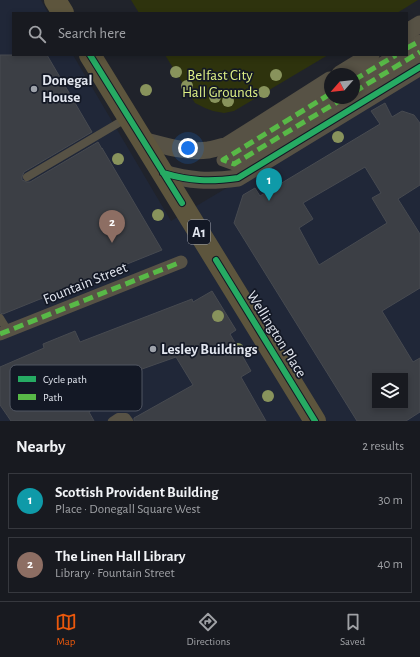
<!DOCTYPE html>
<html lang="en">
<head>
<meta charset="utf-8">
<style>
	body { margin:0; font-family:"Alegreya Sans",sans-serif; background:#212329; color:#f1f3f6 }
	.controls { position:absolute; right:12px; bottom:12px; display:grid; overflow:hidden; border-radius:0px; box-shadow:0 2px 6px #0003 }
	.controls button { width:36px; height:36px; display:grid; place-items:center; padding:0; border:0; border-bottom:1px solid #36383e; background:#181a20; color:#f1f3f6; font:20px sans-serif }
	.compass { position:absolute; left:324px; top:68px; width:36px; height:36px; border-radius:50%; background:#181a20; box-shadow:0 2px 6px #0003; rotate:242deg }
	.you { position:absolute; left:188px; top:148px; width:14px; height:14px; margin:-10px; border:3px solid #fff; border-radius:50%; background:#1a73e8; box-shadow:0 0 0 6px #1a73e833 }
	.badge { display:grid; place-items:center; width:26px; height:26px; border-radius:50%; background:#ea580c; color:#fff; font-size:13px; font-weight:700 }
	.pin { position:absolute; translate:-50% -33px; filter:drop-shadow(0 1px 2px #0008) }
	.pin::after { content:''; position:absolute; top:21px; width:14px; height:12px; background:inherit; clip-path:polygon(0 0,100% 0,50% 100%) }
	.list { margin:0; padding:0; list-style:none }
	h2 { display:flex; justify-content:space-between; align-items:center; height:52px; margin:0; padding:0 16px; font-size:17px }
	h2 small { font-size:13px; font-weight:400; color:#9fa1a5 }
	.list li { display:grid; grid-template-columns:26px 1fr auto; gap:12px; align-items:center; box-sizing:border-box; height:56px; margin:0 8px 8px; padding:0 8px; border:1px solid #36383e; border-radius:0px }
	.list b { display:block; font-size:15px; white-space:nowrap }
	.list p { margin:0; font-size:13px; white-space:nowrap; color:#9fa1a5 }
	.list em { font-size:13px; font-style:normal; color:#9fa1a5 }
	.icon { flex:none; width:22px; height:22px; fill:none; stroke:currentColor; stroke-width:2; stroke-linecap:round; stroke-linejoin:round }
	.map { position:relative; flex:none; width:420px; height:421px; overflow:hidden }
	.search { position:absolute; background:#181a20; box-shadow:0 2px 6px #0003; left:12px; right:12px; top:12px; height:44px; display:flex; align-items:center; gap:10px; box-sizing:border-box; padding:0 14px; border-radius:0px; color:#9fa1a5; font-size:15px }
	.sheet { height:180px; background:#181a20 }
	nav { display:flex; justify-content:space-around; align-items:center; box-sizing:border-box; height:56px; border-top:1px solid #36383e; background:#181a20; font-size:11px; color:#9fa1a5 }
	nav a { display:grid; justify-items:center; gap:2px }
	nav .on { color:#ea580c }
	.map>svg:first-child { display:block }
	.built { fill:#202738; fill-rule:evenodd }
	.green { fill:#2e330d }
	.building { fill:#3c3f45; stroke:#474a50; fill-rule:evenodd }
	.lines { fill:none; stroke-linecap:round; stroke-linejoin:round }
	.service { stroke:#575245; stroke-width:8 }
	.pedestrian { stroke:#575245; stroke-width:13 }
	.minor { stroke:#575245; stroke-width:17 }
	.primary { stroke:#5d553d; stroke-width:22 }
	.quiet { stroke:#58b947; stroke-width:5; stroke-dasharray:10 5; stroke-linecap:butt }
	.cycleway-casing { stroke:#131825; stroke-width:8 }
	.cycleway { stroke:#26ab63; stroke-width:6 }
	.tree { fill:#88935c }
	.poi-dot { fill:#9ea2aa; stroke:#131825; stroke-width:1.5 }
	.labels { text-anchor:middle; stroke-width:3.5; stroke-linejoin:round; paint-order:stroke }
	.shield { fill:#131825; stroke:#a4a8b2; stroke-width:1 }
	.shield-label { font-size:14px; font-weight:bold; fill:#e2e6ef }
	.park-label { font-size:15px; fill:#ddef85; stroke:#131825 }
	.poi-label { font-size:15px; font-weight:bold; fill:#e2e6ef; stroke:#131825; text-anchor:start }
	.street-label { font-size:15px; fill:#e2e6ef; stroke:#131825 }
	.key { fill:#131825; stroke:#515662; stroke-width:1 }
	.key-label { font-size:11px; fill:#e2e6ef }
</style>
</head>
<body>
<div class="map">
<svg width="420" height="421" viewBox="0 0 420 421">
	<rect width="100%" height="100%" fill="#20232b"/>
	<path class="built" d="M0 0H41L48 13H13V55H73L171 221 420 73V421H0ZM375 376H405V406H375Z"/>
	<path class="green" d="M131 0H418L397 13H139Z
		M165 55H328L234 111 224 113 213 111 205 108 195 103Z"/>
	<path class="building" d="M0 55H47L92 132 24 172 22 177V180L27 182H30L98 142 102 149V148L162 250 3 314 0 313Z
		M385 103 392 117 402 111 414 115 420 123V185L398 199 420 234V288L382 311 413 362 420 358V412L406 421H357L234 223 243 195 255 188 260 196 380 124 371 111ZM365 167 381 193 372 198 387 223 319 265 299 228 313 219 303 203ZM375 376H405V406H375Z
		M212 291 236 330 230 334 251 371 241 377 266 421H134V418L193 385 176 357 128 374 126 370 94 382 101 404 89 412 94 421H11L0 405V367L44 348 43 344 75 331 80 342 192 299 193 302Z"/>
	<g class="lines">
		<path class="service" d="M27 177 127 118
			M0 318 8 331
			M112 421 118 417H126L129 421"/>
		<path class="pedestrian" d="M407 48 420 41
			M354 80 396 55
			M354 92 420 52
			M330 94 223 160 234 164 344 98
			M0 334 181 262"/>
		<path class="minor" d="M407 32 420 24
			M340 74 371 55
			M142 140C163 145 185 153 208 150 214 149 220 147 226 146L330 80
			M163 173C190 181 209 182 238 178L420 67"/>
		<path class="primary" d="M55 0 63 13
			M90 55 315 421"/>
		<path class="quiet" d="M407 48 420 41
			M354 80 396 55
			M354 92 420 52
			M330 94 223 160 234 164 344 98
			M0 334 181 262"/>
		<g class="cycleway-casing">
			<path id="cycleway" d="M90 55 182 203
				M163 173C190 181 209 182 238 178L420 67
				M216 260 315 421"/>
		</g>
		<use href="#cycleway" class="cycleway"/>
	</g>
	<g class="tree">
		<circle cx="176" cy="72" r="6"/>
		<circle cx="276" cy="75" r="6"/>
		<circle cx="187" cy="86" r="6"/>
		<circle cx="146" cy="90" r="6"/>
		<circle cx="264" cy="92" r="6"/>
		<circle cx="215" cy="97" r="6"/>
		<circle cx="228" cy="101" r="6"/>
		<circle cx="338" cy="137" r="6"/>
		<circle cx="118" cy="159" r="6"/>
		<circle cx="158" cy="215" r="6"/>
		<circle cx="218" cy="316" r="6"/>
		<circle cx="238" cy="349" r="6"/>
		<circle cx="268" cy="396" r="6"/>
	</g>
	<g class="poi-dot">
		<circle cx="34" cy="89" r="4"/>
		<circle cx="153" cy="349" r="4"/>
	</g>
	<g class="labels">
		<rect class="shield" x="188" y="220" width="22" height="24" rx="3"/>
		<g class="shield-label">
			<text x="199" y="237">A1</text>
		</g>
		<g class="park-label">
			<text x="220" y="80">Belfast City<tspan x="220" dy="17">Hall Grounds</tspan></text>
		</g>
		<g class="poi-label">
			<text x="42" y="85">Donegal<tspan x="42" dy="17">House</tspan></text>
			<text x="161" y="354">Lesley Buildings</text>
		</g>
		<g class="street-label">
			<text transform="translate(85 283) rotate(-22)" y="5">Fountain Street</text>
			<text transform="translate(277 334) rotate(58)" y="5">Wellington Place</text>
		</g>
	</g>
	<rect x="10" y="365" width="132" height="46" rx="6" class="key"/>
	<rect x="18" y="376" width="18" height="6" fill="#26ab63"/>
	<rect x="18" y="394" width="18" height="6" fill="#58b947"/>
	<g class="key-label">
		<text x="43" y="383">Cycle path</text>
		<text x="43" y="401">Path</text>
	</g>
</svg>
<div class="controls">
<button><svg class="icon" aria-label="layers" viewBox="0 0 24 24"><path d="M12 4l9 5-9 5-9-5zM3 14l9 5 9-5"/></svg></button>
</div>
<svg class="compass" viewBox="-18 -18 36 36"><path d="M0-13l5 13h-10z" fill="#e53935"/><path d="M0 13l5-13h-10z" fill="#9fa1a5"/></svg>
<div class="you"></div>
<div class="pin badge" style="left:269px;top:201px;background:#0f9aa8">1</div>
<div class="pin badge" style="left:112px;top:243px;background:#8d6e63">2</div>
<div class="search"><svg class="icon" aria-label="search" viewBox="0 0 24 24"><circle cx="10" cy="10" r="6"/><path d="M15 15l6 6"/></svg>Search here</div>
</div>
<section class="sheet">
<h2>Nearby<small>2 results</small></h2>
<ul class="list">
<li><span class="badge" style="background:#0f9aa8">1</span><div><b>Scottish Provident Building</b><p>Place · Donegall Square West</p></div><em>30 m</em></li>
<li><span class="badge" style="background:#8d6e63">2</span><div><b>The Linen Hall Library</b><p>Library · Fountain Street</p></div><em>40 m</em></li>
</ul>
</section>
<nav>
<a class="on"><svg class="icon" aria-label="map" viewBox="0 0 24 24"><path d="M3 6l6-2 6 2 6-2v14l-6 2-6-2-6 2zM9 4v14M15 6v14"/></svg>Map</a>
<a><svg class="icon" aria-label="directions" viewBox="0 0 24 24"><path d="M12 3l9 9-9 9-9-9zM9 14v-3h6M13 9l2 2-2 2"/></svg>Directions</a>
<a><svg class="icon" aria-label="saved" viewBox="0 0 24 24"><path d="M7 4h10v16l-5-4-5 4z"/></svg>Saved</a>
</nav>
</body>
</html>
